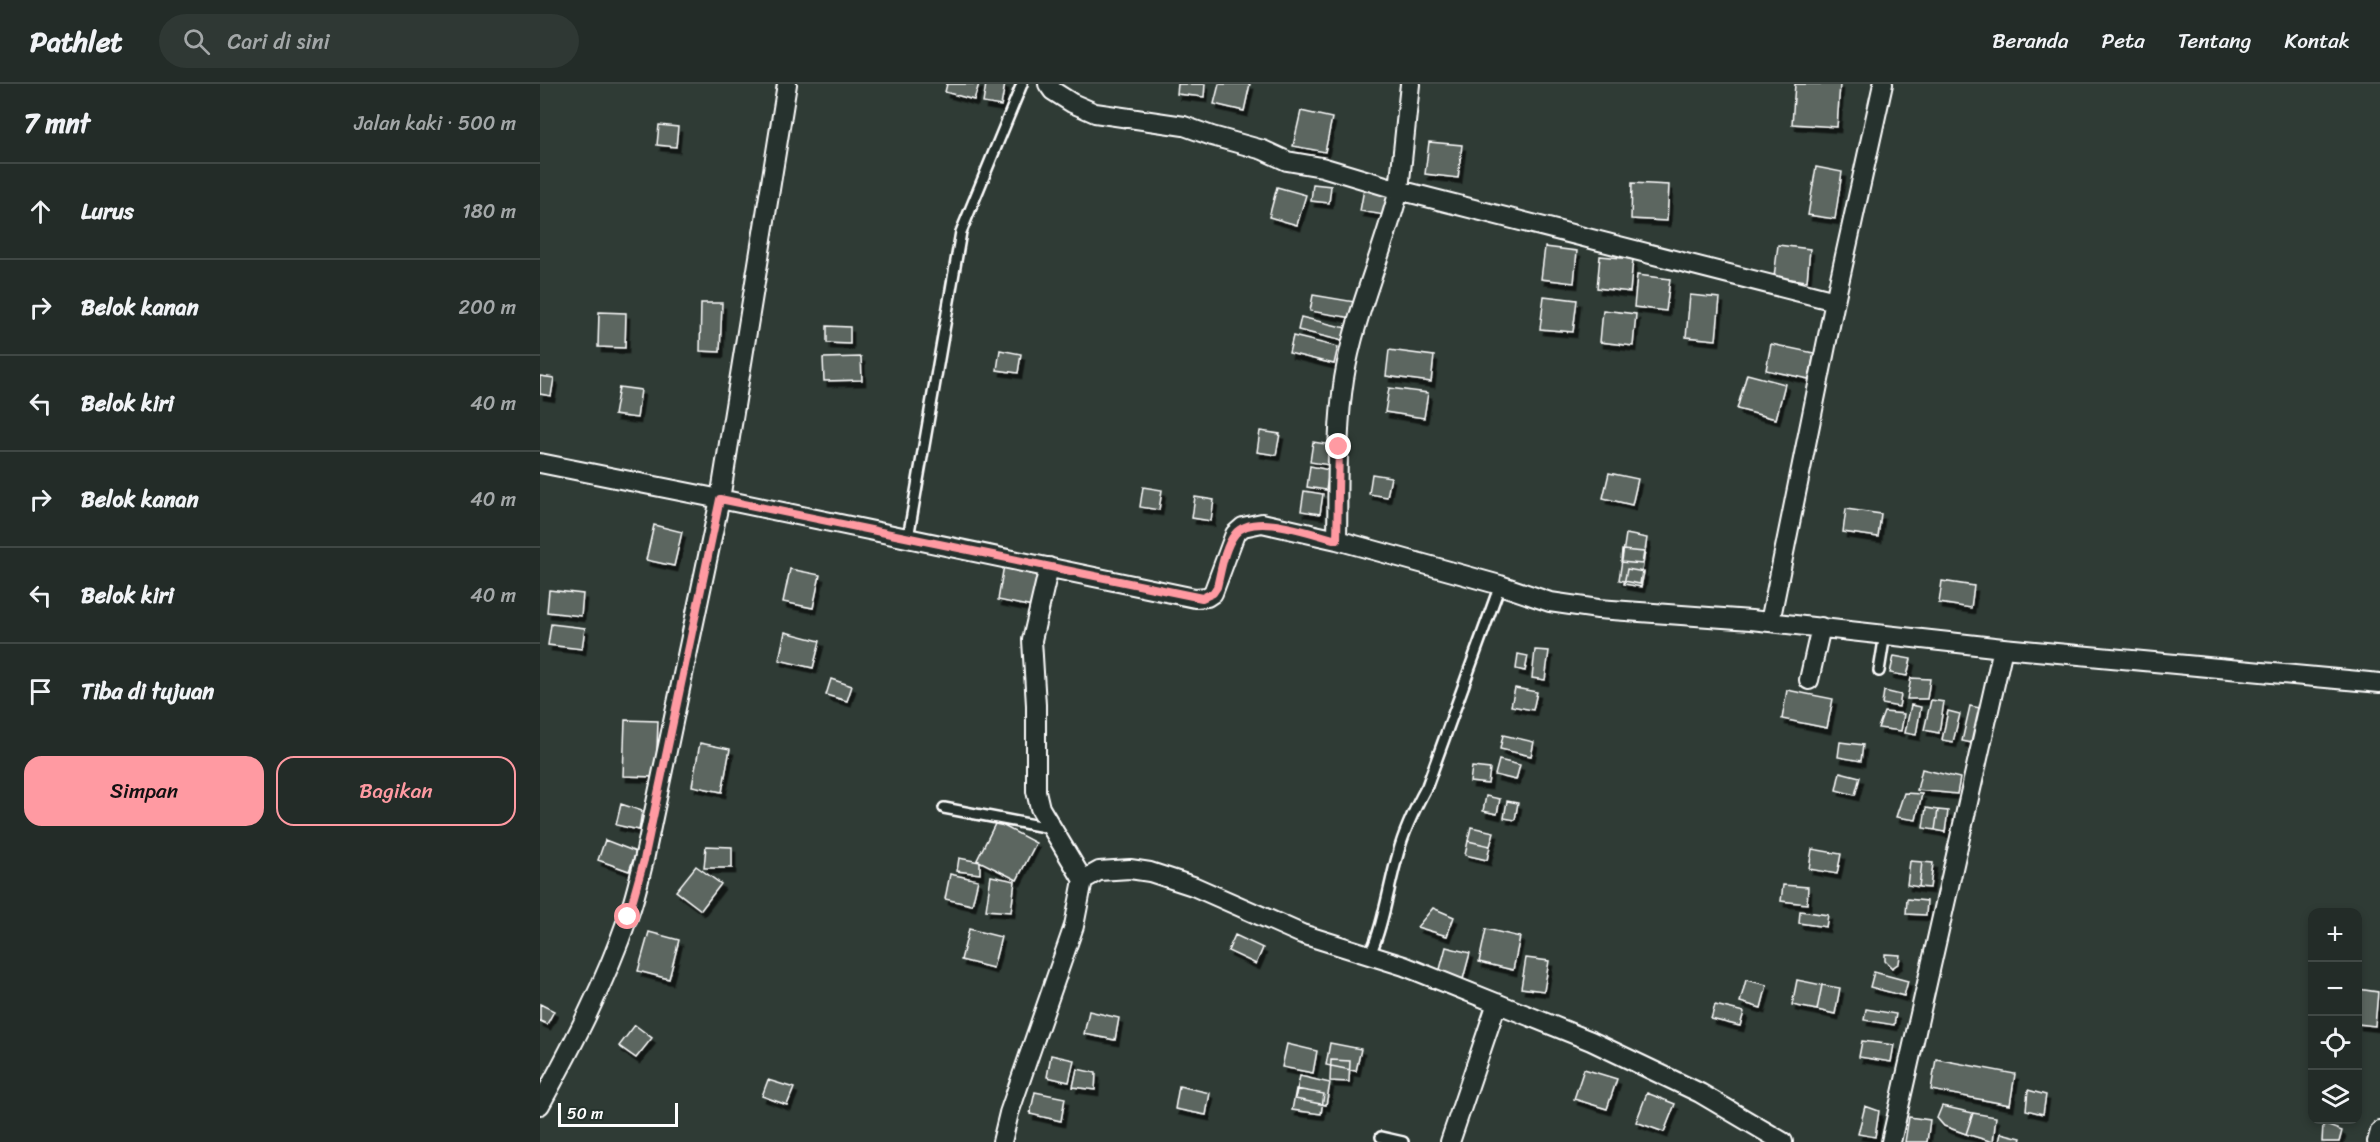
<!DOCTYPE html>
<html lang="id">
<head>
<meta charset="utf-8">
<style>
	body { margin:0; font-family:Sriracha,sans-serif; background:#2f3834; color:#f1f3f6 }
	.controls { position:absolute; right:18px; bottom:18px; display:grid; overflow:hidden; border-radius:12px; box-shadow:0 3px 9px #0003 }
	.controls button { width:54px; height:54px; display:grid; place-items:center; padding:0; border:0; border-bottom:2px solid #404845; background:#232c28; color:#f1f3f6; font:30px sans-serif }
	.scale { position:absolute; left:18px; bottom:15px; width:120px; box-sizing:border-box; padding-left:6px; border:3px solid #fff; border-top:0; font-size:16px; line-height:21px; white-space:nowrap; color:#fff; -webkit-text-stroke:4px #26332d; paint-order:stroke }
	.stop { position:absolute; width:18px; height:18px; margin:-14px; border:4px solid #ff9aa2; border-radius:50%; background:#fff }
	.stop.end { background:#ff9aa2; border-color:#fff; box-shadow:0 2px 6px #0008 }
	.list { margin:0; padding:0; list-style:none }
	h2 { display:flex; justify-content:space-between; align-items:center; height:78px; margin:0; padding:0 24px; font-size:26px }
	h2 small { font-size:20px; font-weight:400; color:#a3a7a8 }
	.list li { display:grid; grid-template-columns:39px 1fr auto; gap:18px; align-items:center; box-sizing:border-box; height:96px; padding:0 24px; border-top:2px solid #404845 }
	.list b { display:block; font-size:22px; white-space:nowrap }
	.list em { font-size:20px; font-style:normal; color:#a3a7a8 }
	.actions { display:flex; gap:12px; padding:18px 24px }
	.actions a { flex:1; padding:14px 0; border:2px solid #ff9aa2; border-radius:18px; text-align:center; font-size:21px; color:#ff9aa2 }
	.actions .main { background:#ff9aa2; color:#111 }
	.icon { flex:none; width:33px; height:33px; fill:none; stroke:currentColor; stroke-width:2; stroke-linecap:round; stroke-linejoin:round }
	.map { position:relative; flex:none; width:1840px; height:1058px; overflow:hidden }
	header { display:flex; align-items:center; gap:36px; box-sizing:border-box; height:84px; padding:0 30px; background:#232c28; border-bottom:2px solid #404845 }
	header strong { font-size:28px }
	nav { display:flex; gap:33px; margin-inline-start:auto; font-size:21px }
	.search { width:420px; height:54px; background:#2f3834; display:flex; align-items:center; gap:15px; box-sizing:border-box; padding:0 21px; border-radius:33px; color:#a3a7a8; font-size:22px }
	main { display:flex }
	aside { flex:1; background:#232c28 }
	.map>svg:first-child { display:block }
	.building { fill:#5b6661; stroke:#fff; stroke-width:1.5; filter:url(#shadow) }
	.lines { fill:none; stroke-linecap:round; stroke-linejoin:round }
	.lane-casing { stroke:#fff; stroke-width:14 }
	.street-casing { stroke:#fff; stroke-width:22 }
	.lane { stroke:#26332d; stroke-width:9 }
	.street { stroke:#26332d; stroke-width:18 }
	.route { stroke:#ff9aa2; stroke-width:8 }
</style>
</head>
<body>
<header>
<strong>Pathlet</strong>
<div class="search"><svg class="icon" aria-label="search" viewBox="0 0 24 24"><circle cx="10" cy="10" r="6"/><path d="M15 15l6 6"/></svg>Cari di sini</div>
<nav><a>Beranda</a><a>Peta</a><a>Tentang</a><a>Kontak</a></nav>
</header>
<main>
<aside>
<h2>7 mnt<small>Jalan kaki · 500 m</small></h2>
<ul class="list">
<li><svg class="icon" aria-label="ahead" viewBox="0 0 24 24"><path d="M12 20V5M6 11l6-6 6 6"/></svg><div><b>Lurus</b></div><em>180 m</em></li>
<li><svg class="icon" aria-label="right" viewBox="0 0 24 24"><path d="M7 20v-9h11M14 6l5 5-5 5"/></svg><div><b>Belok kanan</b></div><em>200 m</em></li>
<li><svg class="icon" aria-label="left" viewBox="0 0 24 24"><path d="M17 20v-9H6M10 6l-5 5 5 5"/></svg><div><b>Belok kiri</b></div><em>40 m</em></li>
<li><svg class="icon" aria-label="right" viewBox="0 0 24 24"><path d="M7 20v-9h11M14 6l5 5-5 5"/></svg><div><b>Belok kanan</b></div><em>40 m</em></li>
<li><svg class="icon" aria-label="left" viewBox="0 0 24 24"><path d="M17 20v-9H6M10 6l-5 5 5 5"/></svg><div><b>Belok kiri</b></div><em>40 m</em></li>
<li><svg class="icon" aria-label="arrive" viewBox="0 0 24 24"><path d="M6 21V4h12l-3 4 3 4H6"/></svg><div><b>Tiba di tujuan</b></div></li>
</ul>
<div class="actions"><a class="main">Simpan</a><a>Bagikan</a></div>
</aside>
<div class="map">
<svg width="1840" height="1058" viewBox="0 0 1840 1058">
	<defs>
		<filter id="shadow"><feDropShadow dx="3.5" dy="5.5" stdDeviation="0" flood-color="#0009"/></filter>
	</defs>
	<rect width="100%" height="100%" fill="#2f3b35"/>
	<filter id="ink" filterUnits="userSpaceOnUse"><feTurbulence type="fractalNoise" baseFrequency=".0167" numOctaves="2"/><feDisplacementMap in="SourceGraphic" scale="12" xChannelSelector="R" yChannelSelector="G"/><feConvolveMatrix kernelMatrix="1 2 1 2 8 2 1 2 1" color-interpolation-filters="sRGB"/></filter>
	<g filter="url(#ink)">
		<path class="building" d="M407 0H439L434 16 405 8Z
			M446 0H465L461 22 443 19Z
			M638 0H665L664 13 637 10Z
			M679 0H710L704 27 674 20Z
			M1255 0H1300L1297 43 1252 40Z
			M761 27 792 34 785 68 753 62Z
			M119 41 138 43 136 63 117 61Z
			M889 58 922 61 918 94 885 90Z
			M1276 83 1302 88 1295 135 1268 131Z
			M1092 99 1129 101 1127 137 1091 135Z
			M773 100 791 102 789 119 771 117Z
			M737 103 766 111 757 141 729 133Z
			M824 105 848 108 844 131 820 127Z
			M1238 161 1270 165 1267 197 1234 193Z
			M1005 163 1037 167 1034 199 1001 195Z
			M1060 172 1093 175 1090 208 1057 204Z
			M1097 191 1130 195 1126 227 1094 223Z
			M773 211 821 219 818 235 770 227Z
			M1150 211 1180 214 1176 256 1146 253Z
			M1004 212 1037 216 1033 248 1000 245Z
			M161 219H182L180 268 160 267Z
			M1063 226 1096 230 1093 262 1060 258Z
			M59 228 86 229 85 264 58 263Z
			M761 233 806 244 803 257 758 246Z
			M287 242 310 243V260L287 259Z
			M753 252 798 263 794 280 749 269Z
			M1231 260 1274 269 1269 295 1226 286Z
			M460 266 481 270 478 289 457 286Z
			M849 266 894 272 891 298 846 292Z
			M321 273 322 296 284 297 283 274Z
			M1207 290 1245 300 1236 335 1197 325Z
			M0 292 14 294 11 312 0 310Z
			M79 303 101 306 97 334 74 331Z
			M849 304 888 309 884 334 845 328Z
			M720 347 740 350 736 371 717 368Z
			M773 358 792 361 789 381 770 378Z
			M770 382 789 386 786 406 767 403Z
			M1069 389 1098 395 1092 421 1063 414Z
			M832 390 851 393 847 413 829 410Z
			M603 403 622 406 619 426 600 423Z
			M764 407 783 410 780 430 761 427Z
			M655 413 674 416 671 437 652 434Z
			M1306 425 1341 430 1338 453 1303 448Z
			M114 441 142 448 134 482 106 476Z
			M1086 450 1107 454 1100 500 1079 496Z
			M1082 466 1104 468 1102 480 1081 478Z
			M464 481 505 489 498 524 458 516Z
			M250 485 280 491 273 524 243 518Z
			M1087 485 1104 488 1101 503 1084 500Z
			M1402 497 1434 502 1431 524 1399 519Z
			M9 506 43 510 41 532 7 528Z
			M11 540 45 544 42 565 8 561Z
			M245 548 280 557 273 584 239 576Z
			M995 566 1009 567 1005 596 992 594Z
			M978 570 988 572 985 587 976 585Z
			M1354 572 1371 575 1367 592 1350 589Z
			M1371 594 1390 595 1387 615H1367Z
			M291 595 312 602 307 617 286 611Z
			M975 604 997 608 993 626 971 622Z
			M1247 606 1293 615 1287 644 1242 635Z
			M1344 607 1361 611 1359 623 1342 620Z
			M1391 616 1404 618 1399 649 1384 646Z
			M1371 621 1381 623 1376 651 1365 649Z
			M1430 622 1445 625 1437 660 1422 657Z
			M1408 627 1420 630 1413 658 1402 656Z
			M1344 628 1364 630 1361 647 1338 644Z
			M85 636 118 637 116 693 83 692Z
			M963 651 994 658 991 672 960 665Z
			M1300 658 1323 661 1321 677 1298 673Z
			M160 659 190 665 182 708 152 702Z
			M959 676 980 681 976 696 955 691Z
			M932 683 950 685 948 700 930 698Z
			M1382 685 1420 694 1417 710 1377 706Z
			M1300 688 1320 693 1315 711 1296 706Z
			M1364 709 1382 710 1376 736 1356 733Z
			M946 712 960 715 957 730 943 727Z
			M967 717 978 719 975 736 964 734Z
			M81 720 102 727 99 746 76 741Z
			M1386 724 1398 726 1395 746 1383 744Z
			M1398 726 1408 727 1405 748 1395 746Z
			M456 738 496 759 477 796 437 776Z
			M931 743 954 748 950 762 928 757Z
			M65 756 96 768 89 787 58 776Z
			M928 757 950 762 947 776 925 771Z
			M166 762 192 763V784H164Z
			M1272 765 1301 770 1297 790 1269 785Z
			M419 774 440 778V790L417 787Z
			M1370 777 1382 778 1379 803 1367 801Z
			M1382 778 1393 779 1390 804 1379 803Z
			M156 782 181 800 161 826 136 807Z
			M410 790 438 796 432 821 405 815Z
			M451 792 475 797 471 828 446 826Z
			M1243 801 1268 803 1267 820 1241 817Z
			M1367 815 1387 817 1386 831 1366 830Z
			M893 824 914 833 907 852 877 843Z
			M1260 827 1288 831 1286 843 1259 839Z
			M429 845 461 853 453 884 421 876Z
			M946 845 980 853 973 886 939 878Z
			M109 848 139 856 129 895 98 887Z
			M695 851 723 864 716 880 688 867Z
			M906 863 930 869 923 895 899 889Z
			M1345 870 1360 871 1359 879 1352 884 1345 877Z
			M986 874 1009 877 1004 907 981 904Z
			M1334 888 1368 897 1364 912 1330 903Z
			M1206 896 1227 901 1221 924 1200 918Z
			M1257 896 1282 901 1277 926 1252 921Z
			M1282 901 1300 904 1295 930 1277 926Z
			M1818 905 1838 908 1835 942 1818 940Z
			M0 920 14 927 7 940 0 937Z
			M1175 921 1204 928 1200 942 1171 935Z
			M1326 925 1356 930 1354 941 1324 936Z
			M549 927 579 934 575 956 544 950Z
			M95 941 112 954 96 974 79 962Z
			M1322 957 1354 961 1351 978 1319 973Z
			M790 959 821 965 816 987 786 981Z
			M747 960 777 967 773 989 742 983Z
			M511 971 534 976 529 998 507 993Z
			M1396 975 1475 990 1470 1021 1391 1006Z
			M791 976 810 977 809 998 790 997Z
			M537 985 556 989 555 1006 533 1003Z
			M1044 985 1077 995 1067 1025 1034 1015Z
			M760 992 790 999 786 1021 755 1015Z
			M228 996 254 1004 247 1021 222 1012Z
			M639 1002 670 1009 666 1031 635 1025Z
			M756 1005 784 1010 781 1030 752 1026Z
			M1488 1006 1506 1011 1503 1030 1486 1026Z
			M495 1008 525 1014 521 1037 490 1030Z
			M1107 1009 1135 1020 1124 1048 1096 1038Z
			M1325 1022 1339 1027 1335 1053 1318 1050Z
			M1402 1022 1433 1029 1426 1050 1404 1042 1397 1034Z
			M1433 1029 1456 1033 1453 1058 1426 1050Z
			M1369 1033 1390 1036 1387 1058H1365Z
			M1783 1040 1802 1047 1799 1058H1782Z
			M1461 1049 1481 1054 1480 1058H1459Z"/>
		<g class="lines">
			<g class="lane-casing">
				<path id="lane" d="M368 454 421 148 482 0
					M1339 587 1345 550
					M404 724 510 744
					M829 873C844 840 848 804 858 770 864 746 875 724 887 702L960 501
					M841 1053 863 1058"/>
			</g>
			<g class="street-casing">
				<path id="street" d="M508 0 513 7 532 19 555 29 644 42 672 52 723 66 747 77 782 83 859 106C843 169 814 232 804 295 796 347 798 403 797 456
					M870 0 859 106 1295 217
					M0 379 180 415 655 514 667 513 673 509 695 450 703 443 722 439 797 456 960 501 1010 518 1058 525 1211 536 1463 564 1840 599
					M509 483 492 556 496 621V707L500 724 543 796
					M1230 538 1295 217 1343 0
					M1269 596 1281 543
					M0 1021C33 961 65 899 88 833 95 815 99 795 104 776L180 415 247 0
					M462 1058 469 1029 534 842 543 796 559 787 590 785 610 788 653 802 762 850 864 882 1051 957 1160 1009 1243 1058
					M910 1058 957 919
					M1351 1058 1463 564
					M1837 1058 1840 1047"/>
			</g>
			<use href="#lane" class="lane"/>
			<use href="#street" class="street"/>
		</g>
	</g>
	<g class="lines" filter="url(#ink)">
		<path class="route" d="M88 833 104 776 180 415 662 514 673 509 677 503C681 487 684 464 695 450 713 427 772 450 797 456L799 363"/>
	</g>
</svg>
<div class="controls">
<button>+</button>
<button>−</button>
<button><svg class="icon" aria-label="locate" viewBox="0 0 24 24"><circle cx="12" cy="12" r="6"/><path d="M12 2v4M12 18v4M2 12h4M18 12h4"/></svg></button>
<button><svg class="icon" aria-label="layers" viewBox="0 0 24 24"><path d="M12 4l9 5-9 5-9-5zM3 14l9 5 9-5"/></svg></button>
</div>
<div class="scale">50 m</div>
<div class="stop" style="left:88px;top:833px"></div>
<div class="stop end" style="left:799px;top:363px"></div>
</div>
</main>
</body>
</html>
